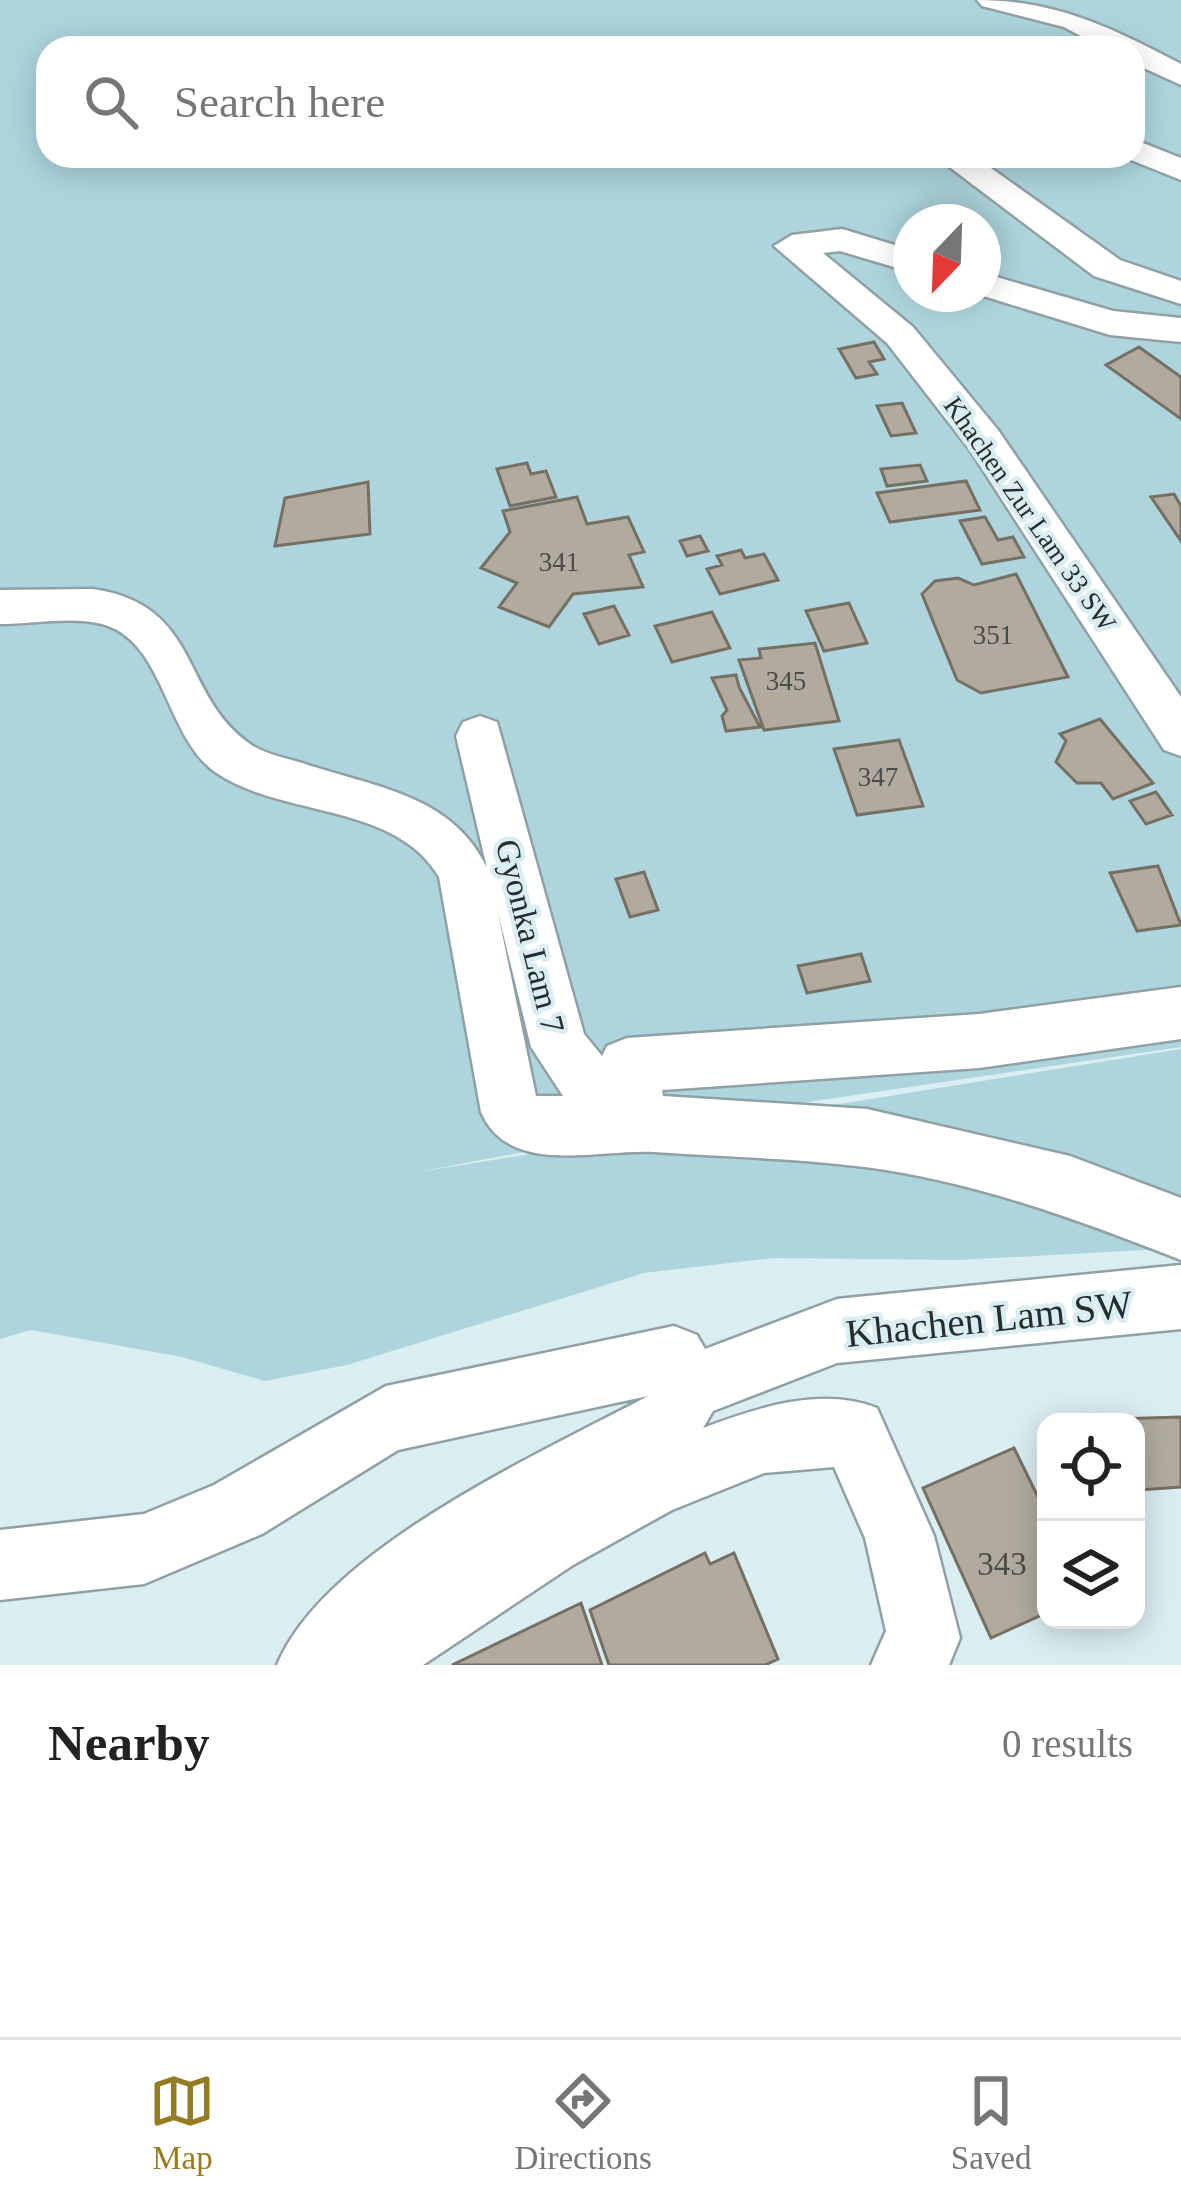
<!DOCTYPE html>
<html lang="en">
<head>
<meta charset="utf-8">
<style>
	body { margin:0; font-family:"Times New Roman",serif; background:#f2f2f2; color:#222 }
	.controls { position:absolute; right:36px; bottom:36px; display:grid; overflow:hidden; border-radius:24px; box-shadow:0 6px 30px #0003 }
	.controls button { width:108px; height:108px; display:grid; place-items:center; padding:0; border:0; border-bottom:3px solid #e0e0e0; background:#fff; color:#222; font:60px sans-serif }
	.compass { position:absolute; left:893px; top:204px; width:108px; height:108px; border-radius:50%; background:#fff; box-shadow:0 6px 30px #0003; rotate:203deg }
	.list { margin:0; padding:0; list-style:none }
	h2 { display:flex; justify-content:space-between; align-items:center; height:156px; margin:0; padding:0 48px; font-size:51px }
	h2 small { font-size:39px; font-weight:400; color:#767676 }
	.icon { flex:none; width:66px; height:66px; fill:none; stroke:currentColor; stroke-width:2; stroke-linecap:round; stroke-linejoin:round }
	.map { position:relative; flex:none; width:1181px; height:1665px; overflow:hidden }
	.search { position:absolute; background:#fff; box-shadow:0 6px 30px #0003; left:36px; right:36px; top:36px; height:132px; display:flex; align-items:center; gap:30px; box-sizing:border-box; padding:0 42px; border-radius:36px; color:#767676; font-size:45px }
	.sheet { height:372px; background:#fff }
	nav { display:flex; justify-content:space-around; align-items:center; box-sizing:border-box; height:168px; border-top:3px solid #e0e0e0; background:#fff; font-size:33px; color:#767676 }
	nav a { display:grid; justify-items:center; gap:6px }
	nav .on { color:#977b23 }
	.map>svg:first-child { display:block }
	.green { fill:#aed5de; fill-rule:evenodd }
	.building { fill:#b0ab9e; stroke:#757063; stroke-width:3 }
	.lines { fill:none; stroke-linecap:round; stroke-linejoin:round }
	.minor-casing { stroke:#90a1a5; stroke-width:5 }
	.minor { fill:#fff; fill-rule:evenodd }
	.labels { text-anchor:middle; stroke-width:9; stroke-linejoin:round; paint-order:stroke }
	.far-street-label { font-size:27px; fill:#262d2e; stroke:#daedf0 }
	.number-label { font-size:27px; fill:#484c4a }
	.street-label { font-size:33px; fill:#262d2e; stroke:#daedf0 }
	.near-number-label { font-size:33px; fill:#484c4a }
	.near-street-label { font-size:39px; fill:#262d2e; stroke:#daedf0 }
</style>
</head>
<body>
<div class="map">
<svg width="1181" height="1665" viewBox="0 0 1181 1665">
	<rect width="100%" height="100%" fill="#daedf0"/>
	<path class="green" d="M0 0H1181V1047L719 1115 418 1172 1181 1049V1248L959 1260 773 1258 644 1273 347 1365 265 1381 182 1357 31 1330 0 1339ZM48 48H1133V156H48ZM911 222H983V294H911Z"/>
	<path class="building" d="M874 342 884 359 869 362 877 374 856 378 839 349Z
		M1139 347 1181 377V419L1106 365Z
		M902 403 916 433 891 436 877 406Z
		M527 463 531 474 546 471 556 497 510 506 497 469Z
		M920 465 927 481 887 486 881 469Z
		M966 481 980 510 890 522 877 493Z
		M368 482 370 534 275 546 285 498Z
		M1174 494 1181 506V541L1151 497Z
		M577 497 587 524 628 517 644 552 629 555 643 587 573 594 549 627 499 607 517 583 481 568 510 532 503 511Z
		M985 517 998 540 1013 537 1024 557 982 564 960 521Z
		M700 536 708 551 687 556 680 541Z
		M741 550 745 558 764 554 778 580 720 594 707 569 722 565 717 556Z
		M1016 574 1068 677 981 693 957 680 922 594 935 581 958 578 974 585Z
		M849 603 867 643 824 651 806 611Z
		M614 606 629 635 599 644 584 614Z
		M712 612 730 648 672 662 655 626Z
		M815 643 839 721 764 730 739 660 761 658 759 649Z
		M736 675 739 687 760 727 726 731 722 716 727 710 712 678Z
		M1100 719 1153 783 1113 799 1101 783H1077L1056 762 1066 741 1060 734Z
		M899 740 923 806 857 815 834 749Z
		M1156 792 1172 815 1146 824 1130 801Z
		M1158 866 1181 925 1137 931 1110 873Z
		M644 872 658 910 630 917 616 879Z
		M861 954 870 981 807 993 798 966Z
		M1181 1417V1487L1140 1490 1136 1422 1115 1419Z
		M1014 1448 1046 1513V1613L991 1638 923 1488Z
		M705 1553 710 1564 734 1553 778 1659 765 1665H609L590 1610Z
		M581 1603 602 1665H452Z"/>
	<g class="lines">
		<g class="minor-casing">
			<path id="minor" d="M977 0C1056 0 1113 28 1181 64V85L1133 63V48H1103L1064 27 982 6Z
				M1133 139 1181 158V180L1121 156H1133Z
				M935 156H974L1120 260 1181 281V304L1094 276Z
				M842 229 911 250V272L840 251 823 253 913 327 998 430 1181 697V756L1164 750 970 450 887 343 774 246 792 235Z
				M983 273 1113 311 1181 318V342L1110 335 977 294H983Z
				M93 589C202 605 179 694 250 744 264 754 285 758 302 763 373 787 452 794 487 868L456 736 463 722 480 716 497 722 584 1034 602 1056 607 1046 627 1038 979 1014 1181 987V1039L979 1068 662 1090 663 1096 867 1109 1070 1156 1181 1198V1260C1080 1220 973 1181 865 1167 795 1158 724 1157 654 1152 596 1149 509 1177 481 1112L439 877C396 803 283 817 218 774 165 740 166 641 102 624 70 616 32 624 0 624V590ZM497 909 531 1047 563 1096H536Z
				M1181 1265V1329L837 1363 713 1411 703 1428C757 1408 821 1386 877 1408L934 1536 960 1638 949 1665H871L886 1631 865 1538 834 1467 764 1473 672 1510 573 1565 423 1665H277C325 1549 541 1453 648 1396L398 1450 262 1534 144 1584 0 1600V1530L144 1514 214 1485 386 1386 674 1326 697 1335 705 1349 837 1299Z"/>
		</g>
		<use href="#minor" class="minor"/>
	</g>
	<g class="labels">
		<g class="far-street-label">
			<text transform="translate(1030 514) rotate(55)" y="9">Khachen Zur Lam 33 SW</text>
		</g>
		<g class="number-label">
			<text x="559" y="571">341</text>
			<text x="993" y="644">351</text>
			<text x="786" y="690">345</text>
			<text x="878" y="786">347</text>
		</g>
		<g class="street-label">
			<text transform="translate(531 936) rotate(76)" y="12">Gyonka Lam 7</text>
		</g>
		<g class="near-number-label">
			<text x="1002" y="1575">343</text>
		</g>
		<g class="near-street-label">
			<text transform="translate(989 1318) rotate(-6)" y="14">Khachen Lam SW</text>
		</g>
	</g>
</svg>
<div class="controls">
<button><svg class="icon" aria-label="locate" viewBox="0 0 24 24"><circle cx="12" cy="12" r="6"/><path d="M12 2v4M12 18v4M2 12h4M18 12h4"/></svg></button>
<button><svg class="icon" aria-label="layers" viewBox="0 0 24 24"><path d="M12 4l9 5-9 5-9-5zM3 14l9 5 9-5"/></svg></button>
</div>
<svg class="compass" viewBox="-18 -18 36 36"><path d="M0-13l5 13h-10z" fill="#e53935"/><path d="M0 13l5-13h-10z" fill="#767676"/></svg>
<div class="search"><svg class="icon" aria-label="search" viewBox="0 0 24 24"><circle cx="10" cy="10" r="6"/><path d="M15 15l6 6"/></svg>Search here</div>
</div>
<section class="sheet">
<h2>Nearby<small>0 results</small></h2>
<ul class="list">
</ul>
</section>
<nav>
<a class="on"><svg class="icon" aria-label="map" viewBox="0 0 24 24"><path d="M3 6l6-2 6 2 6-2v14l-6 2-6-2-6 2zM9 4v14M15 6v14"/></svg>Map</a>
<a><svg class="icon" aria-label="directions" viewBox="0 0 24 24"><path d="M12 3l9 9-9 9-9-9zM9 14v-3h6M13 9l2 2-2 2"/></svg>Directions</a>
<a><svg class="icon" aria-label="saved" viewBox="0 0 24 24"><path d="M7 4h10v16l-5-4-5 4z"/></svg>Saved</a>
</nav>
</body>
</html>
